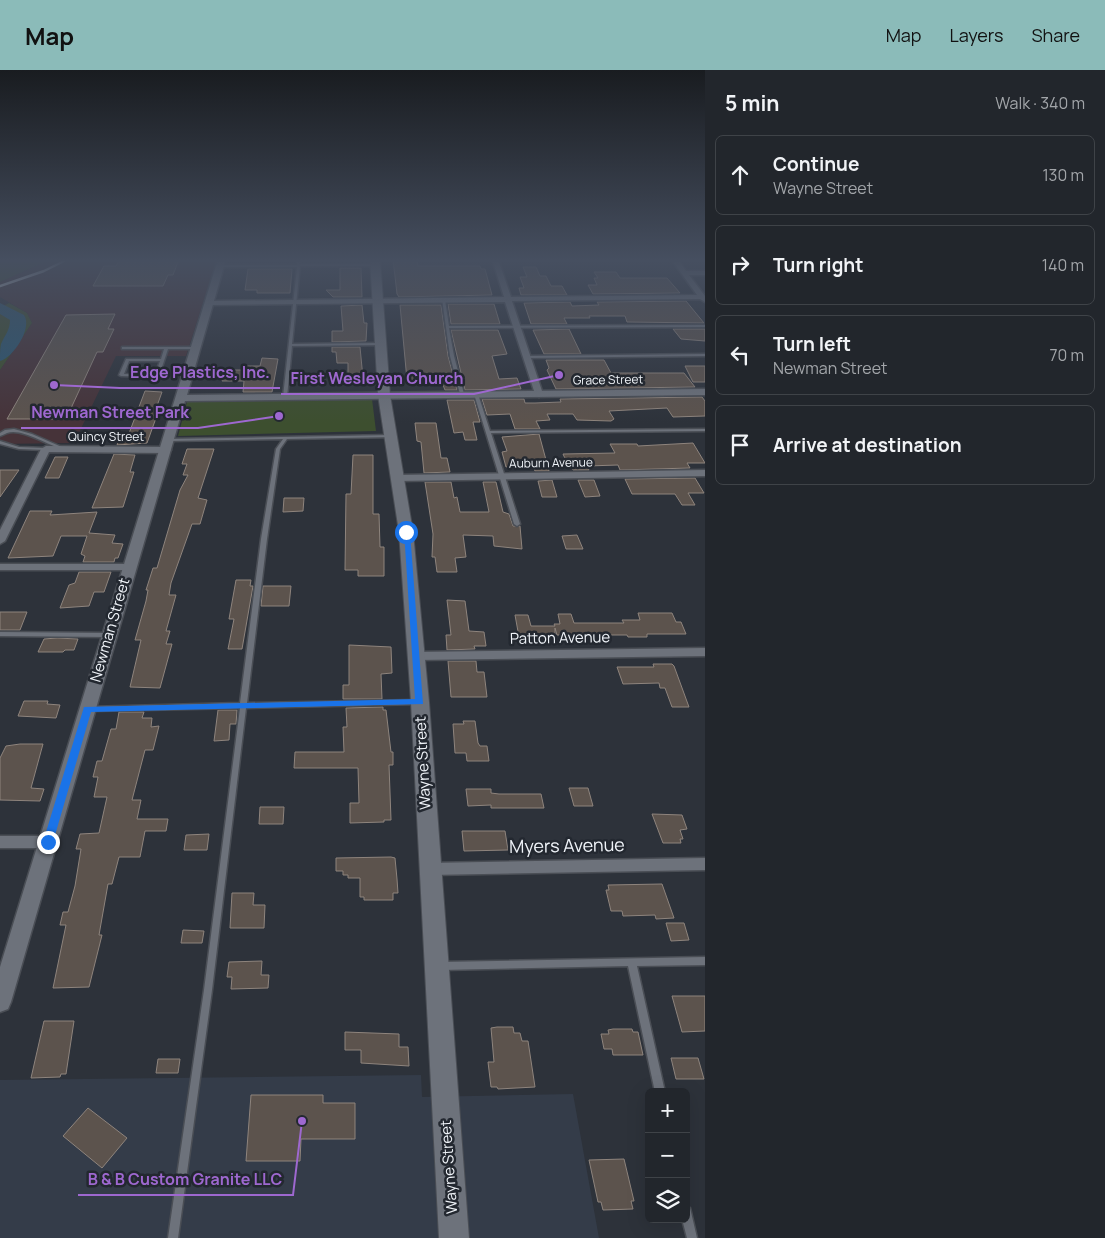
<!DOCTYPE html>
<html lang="en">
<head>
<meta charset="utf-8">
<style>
	body { margin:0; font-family:Manrope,sans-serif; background:#2a2e34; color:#f1f3f6 }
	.controls { position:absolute; right:15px; bottom:15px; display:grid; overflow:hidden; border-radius:8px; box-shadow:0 5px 20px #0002 }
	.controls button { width:45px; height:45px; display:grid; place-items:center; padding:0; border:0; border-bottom:1px solid #3f4348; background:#22262c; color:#f1f3f6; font:25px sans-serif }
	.stop { position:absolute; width:15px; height:15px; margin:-11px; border:4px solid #1a73e8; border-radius:50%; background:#fff }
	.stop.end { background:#1a73e8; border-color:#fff; box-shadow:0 1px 5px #0008 }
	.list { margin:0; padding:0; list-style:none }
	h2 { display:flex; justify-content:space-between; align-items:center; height:65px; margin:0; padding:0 20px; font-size:21px }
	h2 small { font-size:16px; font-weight:400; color:#a2a5a9 }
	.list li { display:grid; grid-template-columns:32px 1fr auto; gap:15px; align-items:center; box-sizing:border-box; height:80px; margin:0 10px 10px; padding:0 10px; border:1px solid #3f4348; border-radius:8px }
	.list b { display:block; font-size:19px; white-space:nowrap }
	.list p { margin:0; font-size:16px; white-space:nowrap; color:#a2a5a9 }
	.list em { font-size:16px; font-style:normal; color:#a2a5a9 }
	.icon { flex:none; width:28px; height:28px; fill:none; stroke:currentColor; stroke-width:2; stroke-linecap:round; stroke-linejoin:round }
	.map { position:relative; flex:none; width:705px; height:1168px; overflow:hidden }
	header { display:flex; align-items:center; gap:30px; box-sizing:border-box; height:70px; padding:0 25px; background:#8bbbb9; color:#111 }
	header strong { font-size:24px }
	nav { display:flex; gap:28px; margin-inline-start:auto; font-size:18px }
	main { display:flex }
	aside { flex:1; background:#22262c }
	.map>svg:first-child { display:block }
	.built { fill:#343c49 }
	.industrial { fill:#463339 }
	.green { fill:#3d4f2f }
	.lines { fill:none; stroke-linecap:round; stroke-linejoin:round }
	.river { fill:#2b5772; fill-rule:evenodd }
	.building { fill:#5c534d; stroke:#8e847d }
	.service-casing { stroke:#4a4e55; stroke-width:3 }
	.minor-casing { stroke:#4a4e55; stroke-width:3 }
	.tertiary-casing { stroke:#4a4e55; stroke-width:3 }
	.secondary-casing { stroke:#4a4e55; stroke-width:2 }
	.service { fill:#6d727b; fill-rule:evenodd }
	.minor { fill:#6d727b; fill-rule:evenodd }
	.tertiary { fill:#6d727b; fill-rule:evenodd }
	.secondary { fill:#6d727b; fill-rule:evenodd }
	.rail { stroke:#dadee4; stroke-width:2.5 }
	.route { fill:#1a73e8 }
	.labels { text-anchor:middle; stroke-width:5; stroke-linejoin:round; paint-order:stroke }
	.far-street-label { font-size:12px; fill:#f0f4f9; stroke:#232830 }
	.street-label { font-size:15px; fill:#f0f4f9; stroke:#232830 }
	.near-street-label { font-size:18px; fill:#f0f4f9; stroke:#232830 }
	.leader { fill:none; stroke:#9e68d0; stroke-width:2 }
	.callout-dot { fill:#9e68d0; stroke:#232830; stroke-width:2 }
	.callout-label { font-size:16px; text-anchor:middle; font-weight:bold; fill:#9e68d0; stroke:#232830; stroke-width:5; stroke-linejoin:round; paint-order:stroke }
</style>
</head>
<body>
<header>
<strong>Map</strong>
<nav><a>Map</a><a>Layers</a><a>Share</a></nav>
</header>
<main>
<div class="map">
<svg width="705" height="1168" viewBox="0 0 705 1168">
	<rect width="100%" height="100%" fill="#2d323a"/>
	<path class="built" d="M421 1005 422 1027 573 1024 599 1168H0V1010Z"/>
	<path class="industrial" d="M51 189H217L186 286H116L74 373 0 374V300L32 253 27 243 0 227V212Z"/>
	<path class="green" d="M0 189H51L0 212Z
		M9 233 27 243 32 253 0 300V238Z
		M372 329 376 361 178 366 187 332Z"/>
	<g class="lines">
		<path class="river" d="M0 233 24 245C33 258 13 288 0 291 0 286 0 278 1 274 5 265 10 260 10 250L0 244Z"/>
	</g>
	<path class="building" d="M120 189H179L173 205H168L163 216H93L104 196H116Z
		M393 189H415L417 190 418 196H480L481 199H485L492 225 399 227 397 224Z
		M523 197H536L540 206H546L551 216H562L567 225H521L519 218H524L520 207H527Z
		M340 198H361L362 227H333L326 220H340Z
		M248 199H292L290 223H257V220H245Z
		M594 202H616L620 208H667L680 223 593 224 588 215H597L594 208H598Z
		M686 231 704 253 627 252 625 246H589L590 248H564L567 254H531L524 233 570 232 572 236 599 235 597 232Z
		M448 234H494L500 254H451Z
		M362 235 364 253H367L366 271 332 272V261H343L341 236Z
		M400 235H441L448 286 457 320H445L441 310H407Z
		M115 244 108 259H114L103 282H97L66 349H7L66 245Z
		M569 259 581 284H544L533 260Z
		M673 259H705V271L681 269Z
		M451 260H498L507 284 492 286 499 309 517 308 521 319 465 320Z
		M332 277H360L363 308H348V293H337L336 282H332Z
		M262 288 278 289 272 322H243L244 311H222L225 300H246L247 296H260Z
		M546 290H604L611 303H684L695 317 556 319 547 300 549 298Z
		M685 296H705V312H693Z
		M145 321 162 322 153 347 156 348 147 373 117 375 121 366H128Z
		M702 327 705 331V346L673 347 667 338 609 341 614 349 611 351 577 350 573 344H547L550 350 536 351 540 359H515L510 344 487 345 482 329H524L525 333H535L561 332 560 329Z
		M447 330H474L480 352H473L477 370H465L463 362 454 363Z
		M415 353H436L441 388H447L450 402 424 403 421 372 417 371Z
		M539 364 549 401H535L533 396 506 397 502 382 507 381 502 367Z
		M693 373 705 393H687L690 398 620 400 618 395 587 396 589 400H573L571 395H568L563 384 615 383 610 374H637L638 376Z
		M187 379H214L198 428 207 430 200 454H192L171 513 169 525H176L166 561H170L166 574H172L160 618 130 617 141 570H135L146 531 148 520H146L153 498H157L180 420 188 405H183L187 394H182Z
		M114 384 135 385 130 402H134L123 437 92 438Z
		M353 385H373V444H379L380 477H384V506H358V500H345L346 424H351Z
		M55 387H68L59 408H45Z
		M0 400H19L0 427Z
		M695 408 704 423H688L695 435H682L675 424H632L625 409Z
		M552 410 557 427H542L538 411Z
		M578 410H594L600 426 585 427Z
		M425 412H451L454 428 457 427 460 442H489L483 412H496L503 442 509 444 513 456H520L522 479 494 476 493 466 463 465 466 487 455 488 457 502H437L435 487H432L433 464Z
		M284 428H304L303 441 283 442Z
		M30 441H52L50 445 97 442 89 463 115 465 112 473 123 474 118 488H115L114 492H83L85 486 81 484 87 466H61L53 486 8 488Z
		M577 465 583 479H566L562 466Z
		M79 502H111L104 522H94L89 536 60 538 69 515 75 513Z
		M236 510H251L250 516H253L242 579H228L234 549H229Z
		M263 516H291L289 536H261Z
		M447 530 465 531 469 561 484 562 486 576H474L475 579 447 580 446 565H451Z
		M0 542H27L20 560H0Z
		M638 543H672L676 552H681L686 564H647V567H628L627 565H557L555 558V567H519L515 545H528L531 556H555L554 554H560L558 544H571L574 553H624L622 550H640Z
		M44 569 57 568 78 569 74 580H65L63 582H38Z
		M349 575 391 577 392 603 381 604 382 629H343V615H349Z
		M448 591H476L477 602H484L487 627H451Z
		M653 594H672L674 596 689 637H672L665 618H660L659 613 623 614 617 597H654Z
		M24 631H48L47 634 60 635 56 648 18 646Z
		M383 637V640H386L391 682H393V695H389L391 750H384V752L350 753V733H359L358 698H294L295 682H344L343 657H347L346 638Z
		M218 640H237L236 654H230L229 670 214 671Z
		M119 642H144L142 648H152L151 657 159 656 153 680H145L132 730H141L137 749H168L166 761H145L140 787H119L112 814H108L99 865H102L89 917 53 918 66 855H60L63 842H68L75 816 81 779H76L80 764 99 763 107 727H94L98 707H93L97 691H102L111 659H116Z
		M463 651H475L478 673 480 676H487L489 691H467L466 683H455L453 654H464Z
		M20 674H43L31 718 44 719 40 731 0 730V688L6 676Z
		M569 718H588L593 736H574Z
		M466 719H491V723L499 724H541L544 738H491V735L468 736Z
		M260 737H284L283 754H259Z
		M652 744 682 745 687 759 680 760 683 769H680L681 773H663Z
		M462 761H505L508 780 464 781Z
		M209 764 207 780H184L186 765Z
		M391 787 395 788 397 809 398 823H393V830H364V827H360V808H348V805H343V801H336V788Z
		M662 814 674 848 656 849 655 845 623 846 622 841H611L606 820H609L608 815Z
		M232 823H254L253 835H265L264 858H230Z
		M666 853H684L689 870 671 871Z
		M183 860 204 861 202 873H181Z
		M262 891 261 905H269L268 918 231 919 232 907H227L229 892Z
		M672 926H705V961L682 962Z
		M44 951H74L66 1004H61L60 1007 31 1008Z
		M497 957H513L514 963H520L522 971H528L535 1017 498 1019 497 1017H491L488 992H494L491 958Z
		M613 959H632L633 962H638L643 985H613L612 979H604L601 964H609L608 960Z
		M345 962 399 964V977H408L409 996 361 993V980H345Z
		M671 988H698L704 1009H676Z
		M158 989H180L178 1003H156Z
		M251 1025H323V1033H355V1069H301L300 1091H246Z
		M88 1038 127 1068 102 1098 63 1066Z
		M624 1089 634 1131H631L633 1139 603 1140 601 1132H598L589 1090Z"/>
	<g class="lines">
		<g class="service-casing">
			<path id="service" d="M297 189H301L300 194H376L378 195 376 196H300L292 274 380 273 382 274 380 275 292 276 287 327 285 328 283 327 297 197H220L218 196 220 195H297Z
				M442 229 445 230 449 256 705 255V257L449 258 454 286 464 324 462 325 460 324 450 286Z
				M122 277H196L198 278 196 279H168L159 306 157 307 121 306 119 305 126 289H161L164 279H122ZM129 291H160L155 305 124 304Z
				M705 284V286L527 288 525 287 527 286Z
				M474 323 478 324 490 361 705 359V361L491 363 520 454 517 456 514 454 474 324Z
				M14 359 32 364 64 378 62 379C47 375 22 358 7 363 5 364 3 365 0 366V363L5 360Z
				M392 365H394V367L287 369 280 379 267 469 247 633 418 630 421 632 418 634 246 638 212 920 178 1168H168L204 920 240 638 88 641H86L85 639 86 637H88L240 633 261 469 276 379 283 369 169 371H167V369Z
				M0 371 19 377 46 378 48 379 46 380 19 379 0 374Z
				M0 562 109 563 112 565 109 567 0 566Z
				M705 887V895L637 896 665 1022H655L628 896 441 900 438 899 437 896 438 893 441 892Z
				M686 1137 690 1138 691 1142 697 1168H687L682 1149H686Z"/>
		</g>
		<g class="minor-casing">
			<path id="minor" d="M492 189H498L511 227 697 225 671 189H678L686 201H705V205H689L705 226V232L700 229 512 231 543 324 539 327 535 324 505 232 209 235 205 233 209 231 504 227Z
				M46 376 166 377 171 380 166 383 49 382 5 471 0 474V460L41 379Z
				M705 400V406L398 411 393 408 398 405Z
				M0 494H129L135 497 129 500H0Z
				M705 578V586L416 590 410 586 416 582Z
				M0 766H48L53 768 56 772 53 776 48 778H0Z
				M705 788V800L430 805 424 804 422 799 424 794 430 793Z"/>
		</g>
		<g class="tertiary-casing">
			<path id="tertiary" d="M218 189H226L187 325 705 319V325L185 331 11 932 8 939 0 942V897Z"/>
		</g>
		<g class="secondary-casing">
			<path id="secondary" d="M370 189H380L390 325 413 462 429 632 469 1168H439L411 632 399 462 378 325Z"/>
		</g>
		<use href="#service" class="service"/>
		<use href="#minor" class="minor"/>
		<use href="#tertiary" class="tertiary"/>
		<use href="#secondary" class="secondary"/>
		<path class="rail" d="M0 216 44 201 68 189"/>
	</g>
	<linearGradient id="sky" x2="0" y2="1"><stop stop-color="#191c20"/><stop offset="0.54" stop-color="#464f60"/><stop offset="1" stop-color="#464f60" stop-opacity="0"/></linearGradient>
	<rect width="705" height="353" fill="url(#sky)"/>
	<path class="route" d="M404 461 410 462 423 634 91 642 53 772 48 776 44 775 43 772 84 637 415 629Z"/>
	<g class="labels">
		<g class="far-street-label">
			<text transform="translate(608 310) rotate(-1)" y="4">Grace Street</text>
			<text x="106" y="371">Quincy Street</text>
			<text transform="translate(551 393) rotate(-1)" y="4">Auburn Avenue</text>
		</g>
		<g class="street-label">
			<text transform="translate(110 560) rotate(-74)" y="5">Newman Street</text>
			<text transform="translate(560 568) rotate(-1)" y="5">Patton Avenue</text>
			<text transform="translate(423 693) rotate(-93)" y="5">Wayne Street</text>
			<text transform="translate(449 1097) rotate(-94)" y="5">Wayne Street</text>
		</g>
		<g class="near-street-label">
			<text transform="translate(567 776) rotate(-1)" y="6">Myers Avenue</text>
		</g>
	</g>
	<path class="leader" d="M54 315L120 318H280M559 305L474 324H281M279 346L198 358H21M302 1051L293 1125H78"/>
	<g class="callout-dot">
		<circle cx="54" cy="315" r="5"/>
		<circle cx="559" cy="305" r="5"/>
		<circle cx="279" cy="346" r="5"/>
		<circle cx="302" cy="1051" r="5"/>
	</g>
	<g class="callout-label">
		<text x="200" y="308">Edge Plastics, Inc.</text>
		<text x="377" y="314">First Wesleyan Church</text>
		<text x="110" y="348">Newman Street Park</text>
		<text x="185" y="1115">B &amp; B Custom Granite LLC</text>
	</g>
</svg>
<div class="controls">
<button>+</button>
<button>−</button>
<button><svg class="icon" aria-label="layers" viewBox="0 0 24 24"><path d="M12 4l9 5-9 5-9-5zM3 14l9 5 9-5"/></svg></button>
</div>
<div class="stop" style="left:406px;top:462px"></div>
<div class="stop end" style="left:48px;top:772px"></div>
</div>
<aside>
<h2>5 min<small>Walk · 340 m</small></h2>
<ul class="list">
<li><svg class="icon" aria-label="ahead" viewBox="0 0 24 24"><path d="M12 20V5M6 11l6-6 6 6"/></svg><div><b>Continue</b><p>Wayne Street</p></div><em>130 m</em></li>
<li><svg class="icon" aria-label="right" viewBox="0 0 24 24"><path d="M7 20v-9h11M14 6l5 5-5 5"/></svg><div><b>Turn right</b></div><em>140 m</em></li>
<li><svg class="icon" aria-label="left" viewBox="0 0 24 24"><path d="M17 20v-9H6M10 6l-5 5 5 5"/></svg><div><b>Turn left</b><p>Newman Street</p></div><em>70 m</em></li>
<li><svg class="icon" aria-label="arrive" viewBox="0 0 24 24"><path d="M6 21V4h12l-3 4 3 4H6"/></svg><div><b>Arrive at destination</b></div></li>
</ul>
</aside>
</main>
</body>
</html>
